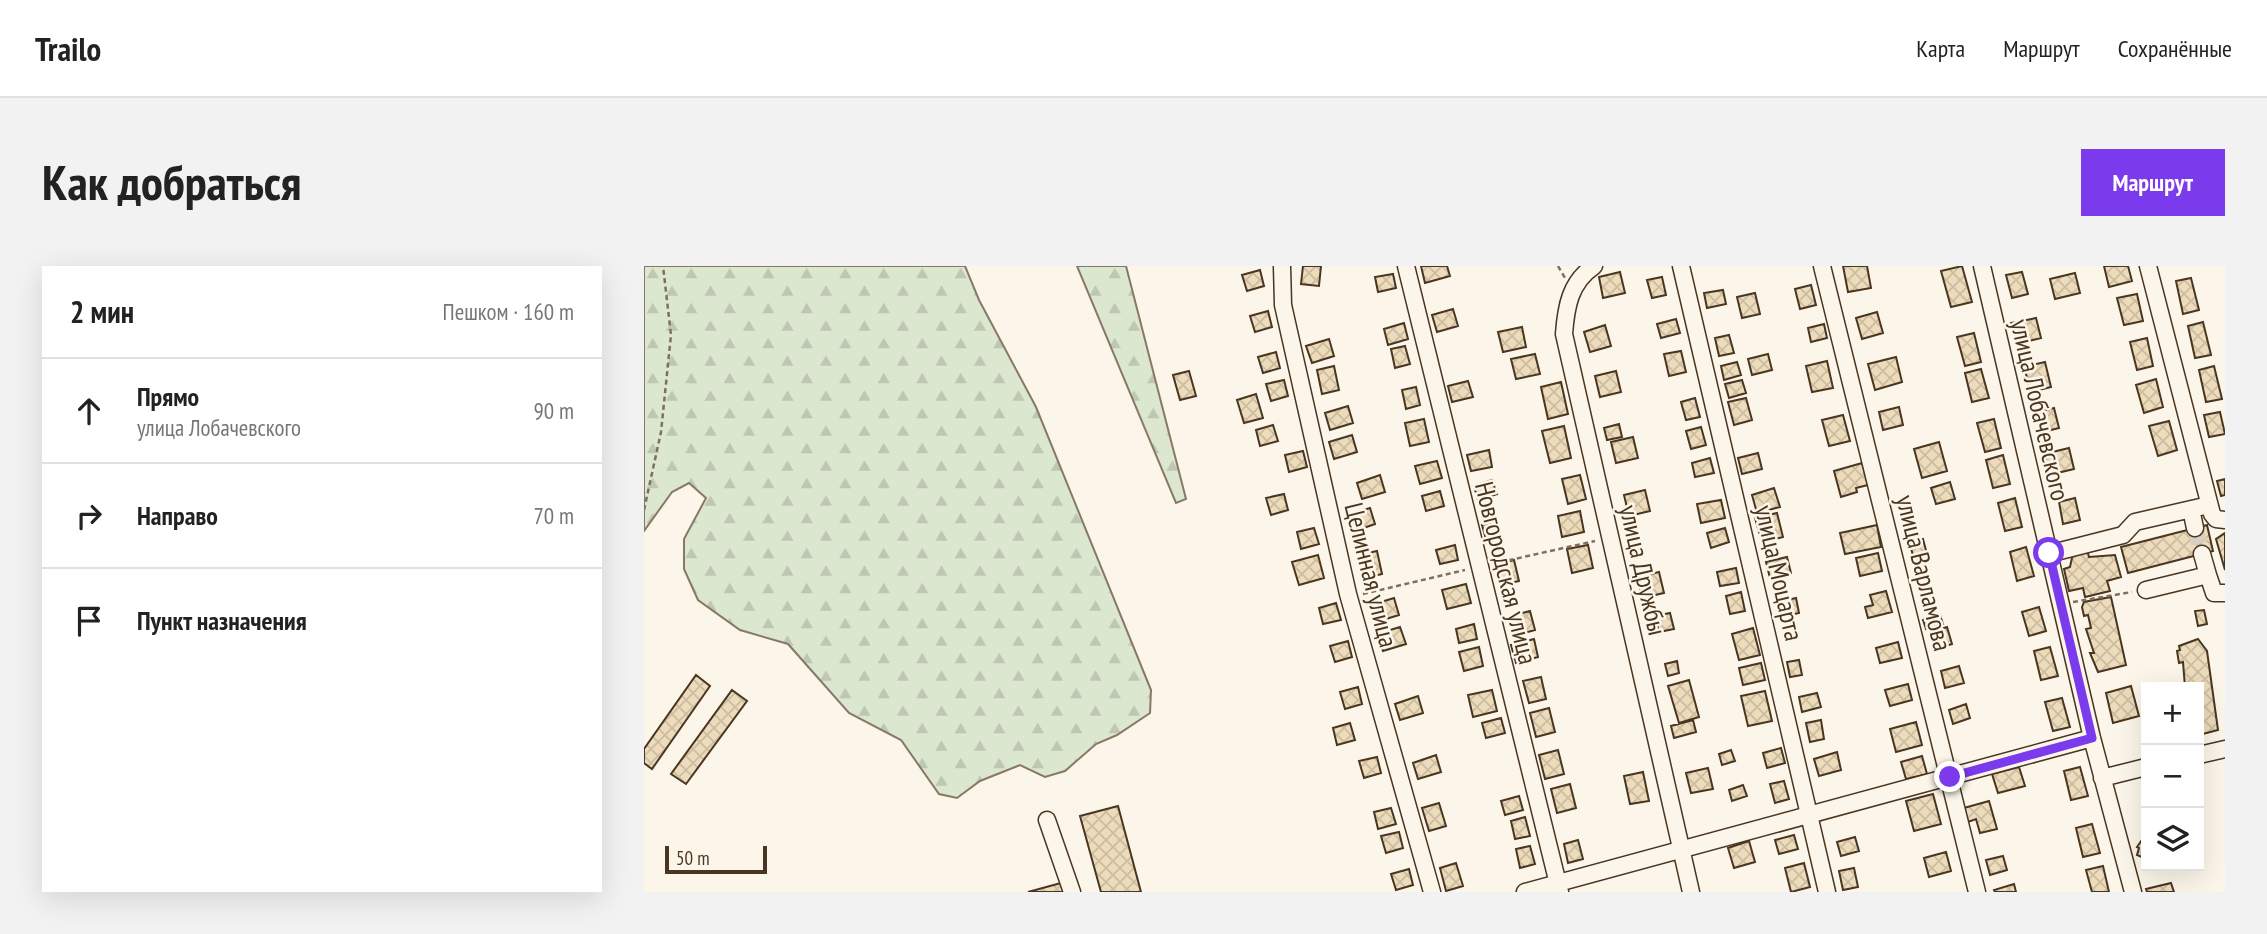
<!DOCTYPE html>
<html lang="ru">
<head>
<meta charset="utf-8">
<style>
	body { margin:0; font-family:"PT Sans Narrow",sans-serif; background:#f2f2f2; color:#222 }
	.controls { position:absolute; right:21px; bottom:21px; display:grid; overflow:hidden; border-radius:0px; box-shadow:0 7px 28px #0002 }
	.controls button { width:63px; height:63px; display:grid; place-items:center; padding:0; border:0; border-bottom:2px solid #e0e0e0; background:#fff; color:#222; font:35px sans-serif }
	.scale { position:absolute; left:21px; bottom:18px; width:102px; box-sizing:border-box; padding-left:7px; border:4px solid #4a3520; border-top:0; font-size:19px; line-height:24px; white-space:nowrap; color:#4a3520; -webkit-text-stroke:5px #fbf6e9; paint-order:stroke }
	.stop { position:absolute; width:21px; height:21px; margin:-16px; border:5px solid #7c3aed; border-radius:50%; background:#fff }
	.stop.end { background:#7c3aed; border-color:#fff; box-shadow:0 2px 7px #0008 }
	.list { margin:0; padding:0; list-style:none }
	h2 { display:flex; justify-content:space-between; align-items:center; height:91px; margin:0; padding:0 28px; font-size:30px }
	h2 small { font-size:23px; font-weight:400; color:#767676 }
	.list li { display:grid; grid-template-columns:46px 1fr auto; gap:21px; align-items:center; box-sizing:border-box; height:105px; padding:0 28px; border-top:2px solid #e0e0e0 }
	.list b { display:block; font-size:26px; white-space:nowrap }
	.list p { margin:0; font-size:23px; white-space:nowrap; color:#767676 }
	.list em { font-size:23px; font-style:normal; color:#767676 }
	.icon { flex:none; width:38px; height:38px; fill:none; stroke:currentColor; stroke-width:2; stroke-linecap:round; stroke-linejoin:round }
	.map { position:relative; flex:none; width:1581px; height:626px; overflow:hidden; border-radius:0px }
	header { display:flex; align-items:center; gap:42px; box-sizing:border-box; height:98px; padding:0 35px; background:#fff; border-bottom:2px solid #e0e0e0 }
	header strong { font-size:33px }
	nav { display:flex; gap:38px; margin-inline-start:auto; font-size:24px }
	.intro { display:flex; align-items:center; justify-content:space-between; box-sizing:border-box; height:168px; padding:0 42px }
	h1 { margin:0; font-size:49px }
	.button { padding:18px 32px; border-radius:0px; background:#7c3aed; color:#fff; font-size:24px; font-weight:700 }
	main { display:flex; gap:42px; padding:0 42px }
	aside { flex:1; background:#fff; border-radius:0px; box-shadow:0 7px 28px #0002 }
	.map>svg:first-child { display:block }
	.forest { fill:url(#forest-firs); stroke:#887966; stroke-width:2 }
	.building { fill:url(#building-cross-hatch); stroke:#4a3520; stroke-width:2 }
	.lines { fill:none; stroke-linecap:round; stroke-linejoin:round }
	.minor-tunnel { stroke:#d8cfc1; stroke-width:16; stroke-dasharray:16 8; stroke-linecap:butt }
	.minor-casing { stroke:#4a3520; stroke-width:19 }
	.path { stroke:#7f6f5c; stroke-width:2.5; stroke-dasharray:5 3.5; stroke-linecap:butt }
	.minor { stroke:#fbf6e9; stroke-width:16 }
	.route { stroke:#7c3aed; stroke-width:9 }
	.labels { text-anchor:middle; stroke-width:5; stroke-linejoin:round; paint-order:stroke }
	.street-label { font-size:26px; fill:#4a3520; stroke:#fbf6e9 }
</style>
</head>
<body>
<header>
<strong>Trailo</strong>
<nav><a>Карта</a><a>Маршрут</a><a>Сохранённые</a></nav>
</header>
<div class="intro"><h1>Как добраться</h1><a class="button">Маршрут</a></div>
<main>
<aside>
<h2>2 мин<small>Пешком · 160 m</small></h2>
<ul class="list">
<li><svg class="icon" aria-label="ahead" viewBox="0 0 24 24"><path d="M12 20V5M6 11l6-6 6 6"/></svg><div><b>Прямо</b><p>улица Лобачевского</p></div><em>90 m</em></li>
<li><svg class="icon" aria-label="right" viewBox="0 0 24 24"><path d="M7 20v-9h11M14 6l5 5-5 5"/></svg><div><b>Направо</b></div><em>70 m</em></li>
<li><svg class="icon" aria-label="arrive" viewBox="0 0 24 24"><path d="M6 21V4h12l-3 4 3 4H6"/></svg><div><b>Пункт назначения</b></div></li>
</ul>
</aside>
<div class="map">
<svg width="1581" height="626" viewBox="0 0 1581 626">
	<defs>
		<pattern id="forest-firs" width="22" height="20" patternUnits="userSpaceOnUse" patternTransform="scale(1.75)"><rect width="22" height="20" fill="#dce7d0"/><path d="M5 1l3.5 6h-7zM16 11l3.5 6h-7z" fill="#bec7b2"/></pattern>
		<pattern id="building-cross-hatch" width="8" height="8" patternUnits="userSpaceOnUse" patternTransform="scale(1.75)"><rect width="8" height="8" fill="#ecdcbc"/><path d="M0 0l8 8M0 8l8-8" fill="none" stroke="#ccbda1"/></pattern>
	</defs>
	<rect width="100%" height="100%" fill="#fbf6e9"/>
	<path class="forest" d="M0 0H321L335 34 392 141 507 424 506 447 473 469 452 478 421 505 401 511 376 499 336 515 313 532 295 528 257 474 205 447 144 378 96 364 54 334 40 303V273L62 232 45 217 28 226 0 265Z
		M433 0H482L542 233 532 237Z"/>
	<path class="building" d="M659 0H677L675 20 657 18Z
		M777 0H803L806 10 781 17Z
		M1199 0H1223L1227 22 1204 26Z
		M1318 0 1328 36 1307 41 1297 5Z
		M1460 0H1484L1488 15 1465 21Z
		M616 4 620 20 603 25 598 9Z
		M976 6 981 27 959 32 955 11Z
		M1378 6 1384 28 1368 32 1362 9Z
		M1431 7 1436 27 1411 33 1406 13Z
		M749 8 752 22 734 26 731 11Z
		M1018 11 1022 29 1008 32 1003 14Z
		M1547 12 1555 44 1539 48 1532 15Z
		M1167 19 1172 39 1156 43 1151 23Z
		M1079 24 1082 38 1063 42 1060 27Z
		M1111 27 1116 48 1098 52 1093 31Z
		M1493 28 1499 55 1480 59 1473 32Z
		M809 43 814 60 793 66 788 49Z
		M624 45 628 61 611 66 606 50Z
		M1233 46 1239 67 1218 73 1212 52Z
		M1392 52 1397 72 1372 78 1367 57Z
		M1032 53 1036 67 1017 72 1013 58Z
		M1559 56 1567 89 1551 92 1544 60Z
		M760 57 764 73 744 79 740 63Z
		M1180 58 1183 72 1167 76 1164 62Z
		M961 59 967 80 946 86 940 66Z
		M878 61 882 81 859 86 854 66Z
		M1330 67 1337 96 1321 100 1313 71Z
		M1085 69 1090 87 1075 90 1071 72Z
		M1503 72 1509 100 1493 104 1486 76Z
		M685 73 690 90 668 97 662 80Z
		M761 80 766 98 751 102 747 83Z
		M1037 85 1042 106 1025 110 1020 88Z
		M632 86 636 102 619 107 614 91Z
		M891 88 896 108 872 113 867 93Z
		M1124 88 1128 104 1108 109 1104 93Z
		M1252 91 1258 116 1231 124 1224 98Z
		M1183 95 1189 122 1168 126 1162 100Z
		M1093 96 1097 109 1080 114 1077 100Z
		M1401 96 1407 121 1387 126 1380 101Z
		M690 100 695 124 678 128 673 104Z
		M1570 100 1578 133 1562 136 1555 104Z
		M1337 103 1345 132 1328 136 1321 107Z
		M545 105 552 130 536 134 529 109Z
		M972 105 977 126 956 131 951 110Z
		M1512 113 1519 141 1500 147 1492 119Z
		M640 114 644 130 627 135 622 118Z
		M1098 114 1102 127 1085 132 1081 118Z
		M824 115 829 131 808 136 804 120Z
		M917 116 924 148 904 153 897 121Z
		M772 121 776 139 762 143 758 124Z
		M612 128 619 152 600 157 593 134Z
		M1051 132 1056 151 1042 154 1037 136Z
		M1102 132 1108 154 1090 159 1084 136Z
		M704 140 709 157 686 164 681 147Z
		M1255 141 1259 159 1239 164 1235 146Z
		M1410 142 1415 162 1399 166 1394 146Z
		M1576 146 1581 168 1565 171 1560 149Z
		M1199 149 1206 175 1185 180 1178 154Z
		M780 153 785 176 766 180 761 157Z
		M1350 153 1357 182 1341 186 1333 157Z
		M1525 155 1533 184 1514 190 1505 160Z
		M975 158 978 171 963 174 960 162Z
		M629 159 634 175 616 180 612 164Z
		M920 160 927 192 906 197 898 165Z
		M1057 161 1062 179 1047 183 1042 165Z
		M708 169 713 186 690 193 685 176Z
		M989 171 994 192 972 197 967 176Z
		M1295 176 1303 205 1278 212 1270 183Z
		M1425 182 1430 203 1405 209 1400 188Z
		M845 184 848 201 827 205 823 189Z
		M659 185 663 201 645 206 641 189Z
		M1114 187 1118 203 1098 208 1094 192Z
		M1359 189 1366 218 1349 222 1342 194Z
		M1066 192 1070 207 1051 211 1048 197Z
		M793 195 798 212 776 218 771 200Z
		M1218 197 1224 219 1212 222 1213 226 1197 231 1190 205Z
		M736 209 741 226 718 233 713 217Z
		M936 209 942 233 924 238 918 213Z
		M1581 213V229L1577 230 1573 215Z
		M848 214 853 228 834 234 830 220Z
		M1306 216 1311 233 1292 238 1287 222Z
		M1130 222 1136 241 1113 247 1108 229Z
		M1001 224 1006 245 985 250 980 229Z
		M796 225 800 240 782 245 778 230Z
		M640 228 644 244 627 249 622 232Z
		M1371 232 1378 261 1361 265 1354 237Z
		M1431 232 1436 254 1419 258 1415 236Z
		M1077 234 1081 252 1057 257 1053 238Z
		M726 242 731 258 708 266 703 249Z
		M936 245 940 266 918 271 914 250Z
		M1133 247 1139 271 1118 276 1111 252Z
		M853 255 857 273 843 277 838 259Z
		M1233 259 1237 281 1201 288 1196 267Z
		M1563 259 1569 285 1484 307 1477 281Z
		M670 262 675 278 657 283 653 266Z
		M1081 262 1085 276 1067 282 1063 267Z
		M1581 267V304L1572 273Z
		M1279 273 1285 296 1272 299 1265 276Z
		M811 279 814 294 796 298 792 284Z
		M944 279 949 302 928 307 923 283Z
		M1382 281 1390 310 1373 315 1366 286Z
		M1443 284 1445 291 1471 289 1477 311 1463 315 1466 325 1441 331 1439 322 1425 325 1420 303 1426 301 1429 287Z
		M733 285 738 308 721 312 715 289Z
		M1234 287 1238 305 1216 310 1212 292Z
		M674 289 680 312 655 319 648 296Z
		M1143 291 1147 307 1126 312 1122 296Z
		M870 294 875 315 858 319 853 298Z
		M1092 302 1095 317 1076 320 1073 306Z
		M1015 306 1020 327 998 332 994 311Z
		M822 318 827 337 803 343 798 324Z
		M1242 325 1248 346 1224 352 1221 341 1229 339 1226 329Z
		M1097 326 1101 345 1086 348 1082 330Z
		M1467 331 1482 399 1454 406 1446 387H1450L1442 363 1447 362 1444 349 1440 350 1438 341 1440 336Z
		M750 332 755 349 732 356 727 339Z
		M1152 332 1155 347 1137 351 1134 336Z
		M692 337 697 354 679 358 675 342Z
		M1395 341 1402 365 1385 370 1378 346Z
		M1560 344 1563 358 1554 360 1551 345Z
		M886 345 891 364 876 368 871 349Z
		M1026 347 1030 363 1015 366 1011 350Z
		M1296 349 1299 358 1282 363 1279 354Z
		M830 358 833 373 815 377 812 363Z
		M756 361 762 378 739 385 733 368Z
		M1303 361 1308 378 1291 383 1286 366Z
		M1109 362 1116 389 1095 394 1088 368Z
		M890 373 894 391 872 397 867 379Z
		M1554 373 1563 385 1574 464 1555 469V421H1541L1539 396 1535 397 1533 385 1536 384 1535 380Z
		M704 375 708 391 691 396 686 380Z
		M1254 376 1258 392 1236 397 1232 382Z
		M835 381 839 400 820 405 815 386Z
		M1406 381 1414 410 1397 414 1390 385Z
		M1155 394 1158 409 1146 411 1143 396Z
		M1033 395 1035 407 1024 410 1021 398Z
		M1117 397 1121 414 1099 419 1095 402Z
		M1315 400 1320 417 1301 422 1297 405Z
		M52 409 66 420 8 503 0 497V483Z
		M897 411 902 433 885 437 879 415Z
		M1045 414 1055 451 1035 457 1024 420Z
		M1264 418 1268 434 1246 440 1241 424Z
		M1487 420 1495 450 1469 457 1462 427Z
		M714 421 718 438 701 443 696 426Z
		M88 424 103 435 42 518 27 508Z
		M848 424 853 445 829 451 824 429Z
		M1121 425 1128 455 1104 460 1097 430Z
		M1173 427 1177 441 1158 446 1155 431Z
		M774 430 779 447 756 454 751 438Z
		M1418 432 1426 461 1409 465 1401 436Z
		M1322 438 1326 452 1309 458 1305 444Z
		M905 442 911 466 892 471 886 447Z
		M857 452 861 467 842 472 838 457Z
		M1049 454 1052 466 1030 472 1027 460Z
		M1177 454 1180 473 1166 476 1162 457Z
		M1272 456 1278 479 1252 486 1246 463Z
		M706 457 711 474 693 479 689 462Z
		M1137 482 1141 497 1123 502 1119 487Z
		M914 484 920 508 901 513 895 489Z
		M1087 484 1091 495 1078 499 1075 488Z
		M1193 486 1197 504 1175 510 1170 493Z
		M792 489 797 506 774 513 769 497Z
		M1278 490 1283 508 1262 513 1257 496Z
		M733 491 737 507 720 512 715 495Z
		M1375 501 1381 520 1354 527 1348 508Z
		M1436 501 1444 530 1427 534 1420 505Z
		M1064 502 1069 523 1047 527 1042 507Z
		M999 506 1005 535 986 538 980 510Z
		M1140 515 1145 533 1131 537 1126 518Z
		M926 518 932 542 913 547 907 523Z
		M1099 519 1103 530 1088 535 1085 524Z
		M1289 528 1297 558 1270 565 1262 535Z
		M875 530 879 544 861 549 857 535Z
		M1345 535 1353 563 1336 567 1332 553 1324 556 1320 542Z
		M795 537 802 560 785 565 778 542Z
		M474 540 497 626H457L436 550Z
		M747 542 752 558 734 563 730 546Z
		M881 551 886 570 871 573 867 555Z
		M1448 558 1456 587 1439 591 1432 562Z
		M755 566 759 582 742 587 737 570Z
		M1502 568V593L1493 589 1495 582 1493 581Z
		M1150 569 1154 583 1135 588 1131 574Z
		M1211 571 1215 585 1197 590 1193 576Z
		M934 574 939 593 924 597 920 578Z
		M1105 575 1111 596 1090 602 1084 582Z
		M886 580 891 598 876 602 872 583Z
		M1302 586 1307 605 1285 611 1280 592Z
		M1359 590 1363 604 1346 609 1342 594Z
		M812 597 819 620 802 625 796 602Z
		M1160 597 1166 621 1147 626 1141 602Z
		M1459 600 1465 626H1448L1442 604Z
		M1210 602 1214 621 1199 624 1195 605Z
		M765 603 769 619 752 624 747 608Z
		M417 617 420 626H384Z
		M1527 617 1530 626H1503L1502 623Z
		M1370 618 1372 626H1351L1350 624Z"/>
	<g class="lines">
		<path class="minor-tunnel" d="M1551 262 1558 288"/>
		<g class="minor-casing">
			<path id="minor" d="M638 0 639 39 704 328 788 626
				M762 0 916 626
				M950 0C926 16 922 41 920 68L1047 626
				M1037 0 1183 626
				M1178 0 1333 626
				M1338 0 1448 472 1489 626
				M1504 0 1568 248 1572 253 1581 254
				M1547 243 1551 262
				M1412 286 1479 269 1491 256 1565 239
				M1558 288 1564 309
				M1502 324 1564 309 1570 327H1581
				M1555 489 1581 483
				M1458 512 1502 501
				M403 554 428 626
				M881 626 1448 472"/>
		</g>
		<path class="path" d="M914 0 921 12
			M0 244 17 166 27 69 19 0
			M848 298 951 275
			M719 328 821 304
			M1429 336 1488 326"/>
		<use href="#minor" class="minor"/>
	</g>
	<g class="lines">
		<path class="route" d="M1306 511 1448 472 1405 287"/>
	</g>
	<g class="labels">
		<g class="street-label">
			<text transform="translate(1396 144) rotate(77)" y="9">улица Лобачевского</text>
			<text transform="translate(999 304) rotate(77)" y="9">улица Дружбы</text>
			<text transform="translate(862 307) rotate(76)" y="9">Новгородская улица</text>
			<text transform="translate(1135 307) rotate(77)" y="9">улица Моцарта</text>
			<text transform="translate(1280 307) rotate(76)" y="9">улица Варламова</text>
			<text transform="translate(727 309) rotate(76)" y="9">Целинная улица</text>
		</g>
	</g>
</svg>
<div class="controls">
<button>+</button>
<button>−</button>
<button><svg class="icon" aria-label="layers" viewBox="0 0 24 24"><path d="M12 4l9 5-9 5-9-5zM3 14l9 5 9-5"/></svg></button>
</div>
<div class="scale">50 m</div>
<div class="stop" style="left:1405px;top:287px"></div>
<div class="stop end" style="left:1306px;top:511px"></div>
</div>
</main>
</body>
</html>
